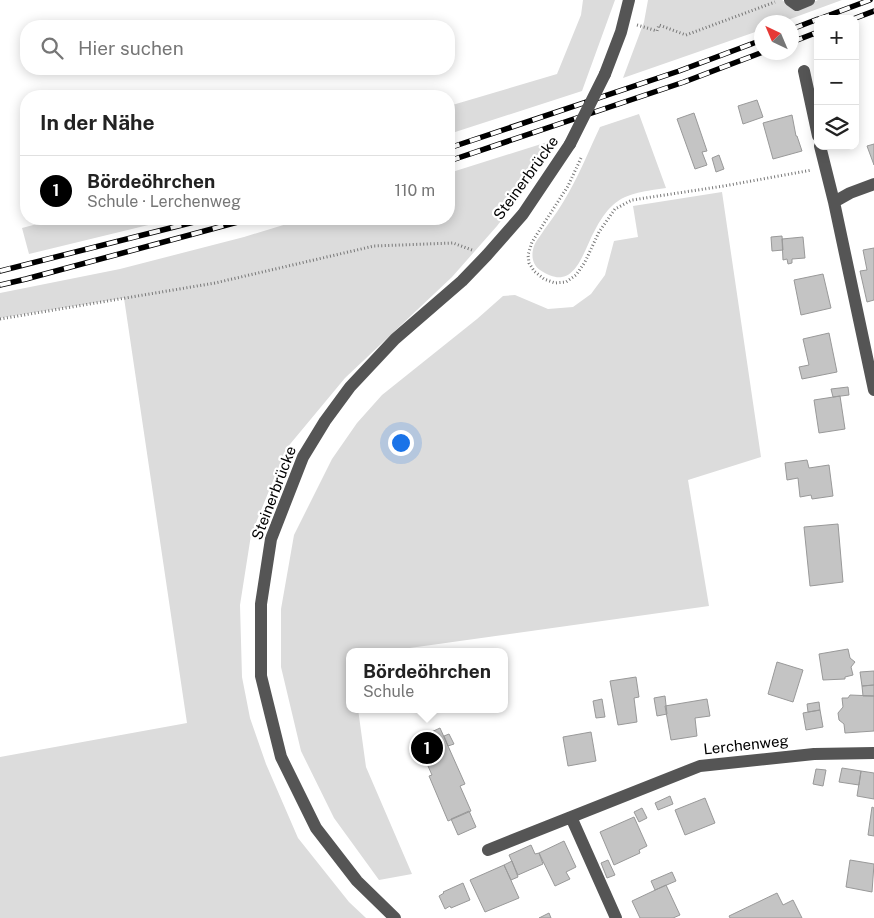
<!DOCTYPE html>
<html lang="de">
<head>
<meta charset="utf-8">
<style>
	body { margin:0; font-family:"Public Sans",sans-serif; background:#f2f2f2; color:#222 }
	.controls { position:absolute; right:15px; top:15px; display:grid; overflow:hidden; border-radius:10px; box-shadow:0 2px 12px #0003 }
	.controls button { width:45px; height:45px; display:grid; place-items:center; padding:0; border:0; border-bottom:1px solid #e0e0e0; background:#fff; color:#222; font:25px sans-serif }
	.compass { position:absolute; left:754px; top:15px; width:45px; height:45px; border-radius:50%; background:#fff; box-shadow:0 2px 12px #0003; rotate:316deg }
	.you { position:absolute; left:400px; top:442px; width:18px; height:18px; margin:-12px; border:4px solid #fff; border-radius:50%; background:#1a73e8; box-shadow:0 0 0 8px #1a73e833 }
	.badge { display:grid; place-items:center; width:32px; height:32px; border-radius:50%; background:#000; color:#fff; font-size:16px; font-weight:700 }
	.pin { position:absolute; translate:-50% -50%; border:2px solid #fff; box-shadow:0 1px 5px #0006 }
	.popup { position:absolute; left:346px; top:648px; width:162px; height:65px; box-sizing:border-box; display:grid; place-content:center; border-radius:10px; background:#fff; filter:drop-shadow(0 1px 4px #0005); font-size:16px; white-space:nowrap; color:#767676 }
	.popup b { font-size:19px; color:#222 }
	.popup::after { content:''; position:absolute; left:50%; top:100%; margin-left:-10px; border:10px solid transparent; border-top-color:#fff }
	.list { margin:0; padding:0; list-style:none }
	h2 { display:flex; justify-content:space-between; align-items:center; height:65px; margin:0; padding:0 20px; font-size:21px }
	h2 small { font-size:16px; font-weight:400; color:#767676 }
	.list li { display:grid; grid-template-columns:32px 1fr auto; gap:15px; align-items:center; box-sizing:border-box; height:70px; padding:0 20px; border-top:1px solid #e0e0e0 }
	.list b { display:block; font-size:19px; white-space:nowrap }
	.list p { margin:0; font-size:16px; white-space:nowrap; color:#767676 }
	.list em { font-size:16px; font-style:normal; color:#767676 }
	.icon { flex:none; width:28px; height:28px; fill:none; stroke:currentColor; stroke-width:2; stroke-linecap:round; stroke-linejoin:round }
	.map { position:relative; flex:none; width:874px; height:918px; overflow:hidden }
	.search { position:absolute; background:#fff; box-shadow:0 2px 12px #0003; left:20px; top:20px; width:435px; height:55px; display:flex; align-items:center; gap:12px; box-sizing:border-box; padding:0 18px; border-radius:20px; color:#767676; font-size:19px }
	.panel { position:absolute; background:#fff; box-shadow:0 2px 12px #0003; left:20px; top:90px; width:435px; height:135px; border-radius:20px }
	.map>svg:first-child { display:block }
	.green { fill:#dcdcdc }
	.building { fill:#c4c4c4; stroke:#999 }
	.lines { fill:none; stroke-linecap:round; stroke-linejoin:round }
	.path { stroke:#777; stroke-width:3; stroke-dasharray:1 2.5; stroke-linecap:butt }
	.minor { stroke:#555; stroke-width:12 }
	.rail-casing { stroke:#000; stroke-width:5.5 }
	.rail { stroke:#fff; stroke-width:4; stroke-dasharray:11; stroke-linecap:butt }
	.minor-bridge { stroke:#555; stroke-width:12 }
	.labels { text-anchor:middle; stroke-width:4.5; stroke-linejoin:round; paint-order:stroke }
	.street-label { font-size:15px; fill:#000; stroke:#fff }
</style>
</head>
<body>
<div class="map">
<svg width="874" height="918" viewBox="0 0 874 918">
	<rect width="100%" height="100%" fill="#fff"/>
	<path class="green" d="M583 0H615L582 91 449 134V106L557 74 581 15Z
		M648 0H782L796 10 818 0H842L782 22H762L761 30 623 78 644 22Z
		M639 114 666 188C648 191 627 192 613 205 606 211 599 222 595 230 582 253 575 294 540 270 532 264 531 255 534 246 536 241 541 235 544 230 553 218 562 205 569 192 581 171 590 148 600 127Z
		M557 139 532 180 497 226 452 277 345 378 286 449 251 535 240 605 242 677 250 718 266 764 298 838 349 902 366 918H0V757L187 723 124 298 0 318V293L120 269 244 237 303 219H449V173Z
		M722 192 761 457 688 480 709 606 381 652H350V709H358L366 767 412 874 379 880 334 818 301 751 281 667V609L294 535 332 459 357 423 382 395 477 319 503 296 515 295 548 309 573 307 591 294 605 275 614 241 638 237 633 206Z
		M56 219H173L29 254 22 228Z"/>
	<path class="building" d="M757 100 763 117 743 124 738 106Z
		M694 113 707 151 702 152 707 165 695 169 677 119Z
		M792 115 796 136H797L802 151 773 159 763 123Z
		M874 144V165L867 146Z
		M719 155 724 169 716 172 712 158Z
		M782 236 783 250 772 251 771 237Z
		M803 237 805 258 792 259V263L788 264 787 259 783 260 782 239Z
		M874 248V300L867 302 860 271 867 270 863 250Z
		M823 274 831 308 801 315 794 280Z
		M829 333 837 372 802 379 799 367 809 365 803 339Z
		M848 387 849 395 833 397 831 389Z
		M840 396 845 429 819 433 814 400Z
		M807 460 809 468 829 465 833 496 812 499 811 495 800 497 798 478 787 480 785 463Z
		M838 524 843 582 810 586 804 527Z
		M848 649 850 658 855 662 851 667 853 675 845 677V679L823 680 819 654Z
		M777 662 803 670 793 702 768 694Z
		M874 671V685L862 686 860 672Z
		M636 677 639 697 634 698 637 722 618 725 610 681Z
		M874 685V696H863L862 686Z
		M850 695 874 696V731L845 733 844 724 839 720 838 713 843 707 842 698H848Z
		M665 696 667 714 657 716 654 698Z
		M602 699 605 717 596 718 593 701Z
		M707 699 710 716 695 718 697 736 671 740 665 706Z
		M819 702 820 710 808 712 807 704Z
		M820 710 823 727 806 730 803 713Z
		M440 728 465 784 460 786 471 811 448 821 429 776 432 775 416 739Z
		M591 732 596 761 568 766 563 737Z
		M449 734 454 744 448 746 444 736Z
		M842 768 861 771 859 785 839 782Z
		M816 769 826 770 823 786 813 784Z
		M861 771 874 773V799L857 796Z
		M670 796 673 804 658 810 655 803Z
		M705 798 715 823 685 835 675 810Z
		M872 807 874 808V836L868 835Z
		M642 808 647 818 639 822 634 812Z
		M469 811 476 827 458 835 451 819Z
		M634 817 647 846 639 850 640 853 614 865 600 832Z
		M564 841 576 867 566 872 570 879 555 886 539 853Z
		M531 845 535 854 539 853 543 864 518 875 509 855Z
		M608 860 615 875 607 878 601 863Z
		M850 860 874 864 872 892 846 887Z
		M512 861 518 877 511 880 504 865Z
		M504 865 519 898 485 912 470 880Z
		M672 872 676 881 655 890 651 881Z
		M463 883 470 900 451 908 450 906 445 909 439 896 444 893 443 892Z
		M666 885 680 915 673 918H640L632 901Z
		M777 893 783 905 793 900 802 918H730L729 916Z
		M549 913 551 918H539Z"/>
	<g class="lines">
		<path class="path" d="M637 25 657 31 659 25 686 35 775 2
			M581 158 568 186 532 242 528 255 529 263 534 271 544 279 555 283 566 282 576 275 585 262 599 232 615 209 632 200 724 186 812 170
			M0 319 215 283 374 246 453 243 472 250"/>
		<path class="minor" d="M790 0 797 5 809 0
			M804 71 818 136
			M605 74 621 32 629 0
			M820 146 834 202 874 390
			M834 202 850 193 874 184
			M571 817 616 918
			M488 850 700 766 814 754 874 753
			M395 918 357 881 316 828 281 757 261 676V604L271 539 303 457 325 421 350 387 395 339 462 281 487 255 523 214 570 144"/>
		<g class="rail-casing">
			<path id="rail" d="M819 19 870 0
				M853 19 874 11
				M792 29 818 19
				M792 42 818 32
				M449 148 679 71 762 40
				M449 161 684 82 763 52
				M0 271 206 219
				M0 285 26 279 249 219"/>
		</g>
		<use href="#rail" class="rail"/>
		<path class="minor-bridge" d="M570 144 605 74"/>
	</g>
	<g class="labels">
		<g class="street-label">
			<text transform="translate(526 178) rotate(-54)" y="5">Steinerbrücke</text>
			<text transform="translate(274 493) rotate(-69)" y="5">Steinerbrücke</text>
			<text transform="translate(746 745) rotate(-6)" y="5">Lerchenweg</text>
		</g>
	</g>
</svg>
<div class="controls">
<button>+</button>
<button>−</button>
<button><svg class="icon" aria-label="layers" viewBox="0 0 24 24"><path d="M12 4l9 5-9 5-9-5zM3 14l9 5 9-5"/></svg></button>
</div>
<svg class="compass" viewBox="-18 -18 36 36"><path d="M0-13l5 13h-10z" fill="#e53935"/><path d="M0 13l5-13h-10z" fill="#767676"/></svg>
<div class="you"></div>
<div class="pin badge" style="left:427px;top:748px">1</div>
<div class="popup"><b>Bördeöhrchen</b>Schule</div>
<div class="search"><svg class="icon" aria-label="search" viewBox="0 0 24 24"><circle cx="10" cy="10" r="6"/><path d="M15 15l6 6"/></svg>Hier suchen</div>
<section class="panel">
<h2>In der Nähe<small></small></h2>
<ul class="list">
<li><span class="badge">1</span><div><b>Bördeöhrchen</b><p>Schule · Lerchenweg</p></div><em>110 m</em></li>
</ul>
</section>
</div>
</body>
</html>
